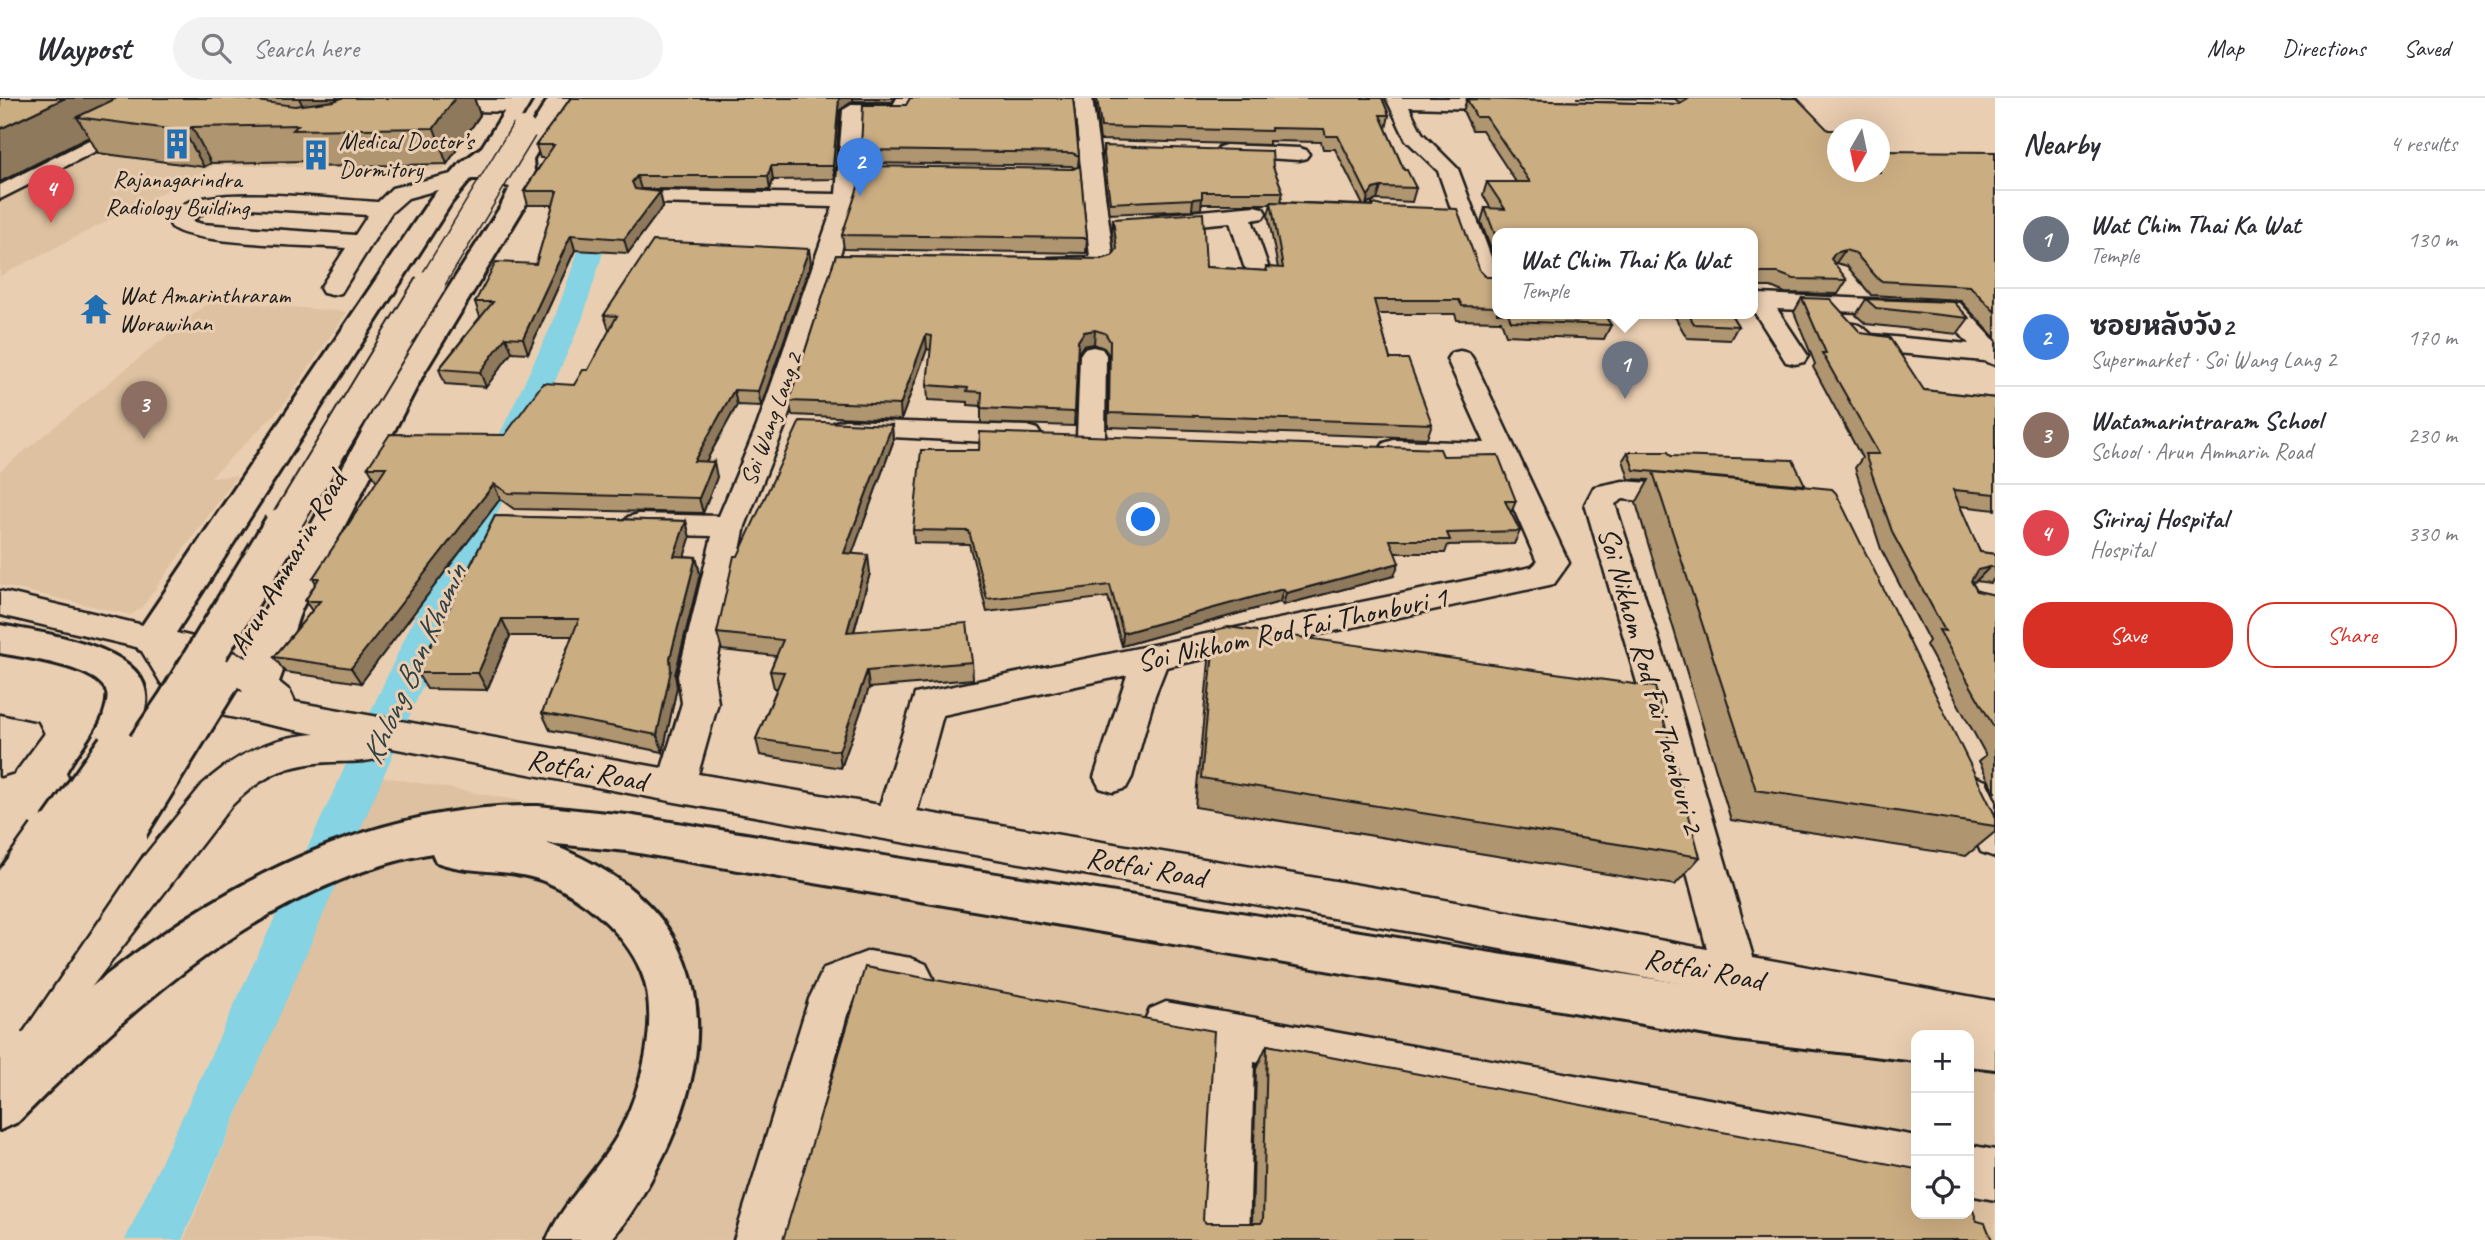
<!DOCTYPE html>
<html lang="en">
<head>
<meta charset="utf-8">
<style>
	body { margin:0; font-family:Caveat,"Playpen Sans Thai",sans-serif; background:#f2f2f3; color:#2b2b33 }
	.controls { position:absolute; right:21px; bottom:21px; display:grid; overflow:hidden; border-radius:14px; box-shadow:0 7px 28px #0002 }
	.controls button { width:63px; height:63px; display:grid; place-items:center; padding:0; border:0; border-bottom:2px solid #e1e1e2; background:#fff; color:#2b2b33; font:35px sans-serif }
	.compass { position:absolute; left:1827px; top:21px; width:63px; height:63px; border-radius:50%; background:#fff; box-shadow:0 7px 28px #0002; rotate:189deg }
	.you { position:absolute; left:1144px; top:422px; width:24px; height:24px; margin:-18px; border:5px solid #fff; border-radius:50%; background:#1a73e8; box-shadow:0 0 0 10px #1a73e833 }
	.badge { display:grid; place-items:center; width:46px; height:46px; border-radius:50%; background:#d93025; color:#fff; font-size:23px; font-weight:700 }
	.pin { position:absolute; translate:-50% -58px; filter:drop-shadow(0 2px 4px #0008) }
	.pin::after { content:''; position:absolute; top:37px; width:24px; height:21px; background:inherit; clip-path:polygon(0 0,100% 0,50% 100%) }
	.popup { position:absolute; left:1492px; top:130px; width:266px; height:91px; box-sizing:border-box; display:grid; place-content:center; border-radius:14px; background:#fff; filter:drop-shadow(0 2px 5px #0005); font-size:23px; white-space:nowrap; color:#7c7c81 }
	.popup b { font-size:26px; color:#2b2b33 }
	.popup::after { content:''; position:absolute; left:50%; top:100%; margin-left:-14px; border:14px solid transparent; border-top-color:#fff }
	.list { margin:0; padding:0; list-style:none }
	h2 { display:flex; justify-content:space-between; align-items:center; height:91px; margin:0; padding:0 28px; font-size:30px }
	h2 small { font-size:23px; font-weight:400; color:#7c7c81 }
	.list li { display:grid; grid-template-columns:46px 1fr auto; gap:21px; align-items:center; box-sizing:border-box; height:98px; padding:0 28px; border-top:2px solid #e1e1e2 }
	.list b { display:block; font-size:26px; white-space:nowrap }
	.list p { margin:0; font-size:23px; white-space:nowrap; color:#7c7c81 }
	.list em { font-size:23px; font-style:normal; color:#7c7c81 }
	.actions { display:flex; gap:14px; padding:21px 28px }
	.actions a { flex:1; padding:16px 0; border:2px solid #d93025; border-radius:28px; text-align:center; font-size:24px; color:#d93025 }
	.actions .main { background:#d93025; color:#fff }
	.icon { flex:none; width:38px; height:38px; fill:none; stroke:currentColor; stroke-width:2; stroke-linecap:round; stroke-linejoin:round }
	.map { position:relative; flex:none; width:1995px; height:1142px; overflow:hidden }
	header { display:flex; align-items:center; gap:42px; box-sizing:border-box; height:98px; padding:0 35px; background:#fff; border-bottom:2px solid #e1e1e2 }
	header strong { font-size:33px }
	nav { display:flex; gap:38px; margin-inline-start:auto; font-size:24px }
	.search { width:490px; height:63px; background:#f2f2f3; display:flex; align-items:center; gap:18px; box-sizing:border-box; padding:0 24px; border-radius:38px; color:#7c7c81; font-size:26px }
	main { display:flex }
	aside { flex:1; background:#fff }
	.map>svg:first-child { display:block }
	.built { fill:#ddc1a0 }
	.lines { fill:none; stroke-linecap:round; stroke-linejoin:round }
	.canal { fill:#85d3e3; fill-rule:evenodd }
	.minor-casing { stroke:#1c1c1c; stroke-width:5 }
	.major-casing { stroke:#1c1c1c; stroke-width:6 }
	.minor { fill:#eaceb1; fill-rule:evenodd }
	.major { fill:#eaceb1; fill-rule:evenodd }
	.major-bridge-far3-casing { stroke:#1c1c1c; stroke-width:27; stroke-linecap:butt }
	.major-bridge-far2-casing { stroke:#1c1c1c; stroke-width:34; stroke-linecap:butt }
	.major-bridge-far1-casing { stroke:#1c1c1c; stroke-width:44; stroke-linecap:butt }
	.major-bridge-casing { stroke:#1c1c1c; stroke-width:55; stroke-linecap:butt }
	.major-bridge-far3 { stroke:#eaceb1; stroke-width:24 }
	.major-bridge-far2 { stroke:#eaceb1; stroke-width:30 }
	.major-bridge-far1 { stroke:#eaceb1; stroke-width:38 }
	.major-bridge { stroke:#eaceb1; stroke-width:50 }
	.wall { fill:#af9570; stroke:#1c1c1c; stroke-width:2 }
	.shaded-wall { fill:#8e795b; stroke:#1c1c1c; stroke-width:2 }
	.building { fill:#cbad82; stroke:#1c1c1c; stroke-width:2 }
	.labels { text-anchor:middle; stroke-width:6; stroke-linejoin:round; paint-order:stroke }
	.far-poi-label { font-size:24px; fill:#1c1c1c; stroke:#eaceb1; text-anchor:start }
	.far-street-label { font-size:24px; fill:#1c1c1c; stroke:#eaceb1 }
	.street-label { font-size:30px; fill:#1c1c1c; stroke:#eaceb1 }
	.water-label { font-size:32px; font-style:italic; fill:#314144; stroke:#eaceb1 }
</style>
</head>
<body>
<header>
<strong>Waypost</strong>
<div class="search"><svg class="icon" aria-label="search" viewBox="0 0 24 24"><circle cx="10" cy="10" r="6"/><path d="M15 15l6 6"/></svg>Search here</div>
<nav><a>Map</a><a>Directions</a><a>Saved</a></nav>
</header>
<main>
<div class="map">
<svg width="1995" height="1142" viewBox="0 0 1995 1142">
	<rect width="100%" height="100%" fill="#eaceb1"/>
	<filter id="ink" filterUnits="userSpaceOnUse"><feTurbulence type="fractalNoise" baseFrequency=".0143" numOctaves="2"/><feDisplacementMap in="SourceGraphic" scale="14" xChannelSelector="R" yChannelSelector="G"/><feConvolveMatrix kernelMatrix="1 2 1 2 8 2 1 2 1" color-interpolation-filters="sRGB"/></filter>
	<g filter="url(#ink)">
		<path class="built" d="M0 0H493L443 73 216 67 0 178Z
			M211 202 347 214 282 309 211 379 237 378 142 509 131 517 0 487V373Z
			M379 678 1916 945V1116H1969V954L1995 958V1142H184Z"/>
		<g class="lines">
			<path class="canal" d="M627 110 636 112 639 117 606 145 582 222 529 342 524 349 513 351 502 349 497 342 554 222 582 142 618 112Z
				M487 389 499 393 504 400 182 1142H125L470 400 475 393Z"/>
			<g class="minor-casing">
				<path id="minor" d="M172 0H196L194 4 0 101V87Z
					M897 0H915L907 17 862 18 857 103 785 328 745 428 714 578 718 605 698 676 880 707 915 596 1532 469 1537 464 1493 363 1394 360 1384 357 1380 351 1384 345 1394 342 1485 345 1447 261 1451 255 1460 253 1469 255 1473 261 1569 465 1554 486 1166 569 1155 597 1132 679 1126 690 1113 694 1100 690 1094 679 1127 577 943 617 917 713 1412 796 1707 851 1640 595 1585 406 1594 389 1623 383 1691 388 1702 391 1706 398 1702 405 1691 408 1623 401 1615 406 1676 595 1753 859 1995 903V947L1969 942V937H1947L1412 834 675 704 387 649 382 659C366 665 350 663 333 664 288 665 263 677 231 708L16 987 0 994V935L203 686C235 657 271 639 315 636L186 610 161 585 140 550 0 517V493L210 543 253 563 290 593 295 604 662 670 682 605 678 578 712 438 639 436 628 433 624 426 628 419 639 416 719 418 757 328 833 109 649 105 641 104 638 99 641 94 649 93 836 96 843 12 853 6 893 7ZM182 561 229 581 244 594 209 588Z
					M1074 0H1092L1114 163C1102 179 1066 174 1049 170L1045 165 1049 160 1090 159Z
					M1386 0H1514L1523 6 1514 12 1409 9 1422 35 1458 71 1497 175V190H1481L1477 185 1438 73 1406 42Z
					M431 2H518L527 8 518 14 424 12 422 8Z
					M1226 47 1299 50 1306 52 1309 56 1306 60 1299 62 1219 57 1216 53 1219 49Z
					M460 74 467 76 471 80 467 84 408 100 391 115 341 195 332 197 323 195 320 190 346 150C316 148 191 146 173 130 169 127 170 125 170 120 173 116 177 111 181 108 213 86 336 102 378 104L392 90ZM233 109 368 117 355 137 202 126 192 123 206 113Z
					M1255 108 1263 110 1266 115 1263 120 1252 122 1268 168 1264 173H1248L1244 168 1230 124 1157 131 1149 129 1146 124 1149 119 1157 117Z
					M1759 196 1960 205 1995 243V267L1984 263 1865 252 1856 249 1838 232 1842 227C1856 223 1862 228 1872 237L1969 246 1944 217 1777 211 1808 258 1804 264 1795 266 1786 264 1753 212V197Z
					M1093 249 1102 251 1106 257 1105 339 1101 345 1091 348 1081 345 1077 339 1080 257 1084 251Z
					M845 322 1027 328 1037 331 1041 337 1037 343 1027 346 835 336 831 330 835 324Z
					M0 617 37 625 42 635 13 674 0 678Z
					M1972 678 1986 683 1995 702V759L1981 754 1953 694 1958 683Z
					M869 853 911 860 926 866 933 880 926 894 911 900 869 893 856 898 847 917 786 1142H734L809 901 824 870Z
					M1166 904 1916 1038V1086L1254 964 1249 1142H1197L1208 955 1166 948 1150 941 1143 926 1150 911Z
					M1969 1047 1995 1052V1102L1969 1097Z"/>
			</g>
			<g class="major-casing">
				<path id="major" d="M513 0H533L488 76 485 81H471L452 104 165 552 152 556 139 552 133 542 139 532 431 100 461 65 482 49Z
					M549 0H569L533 61 535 85 525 108 424 275 302 510C290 538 287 571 273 597L259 602 245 597 239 587 254 534 266 510 394 275 501 108 510 89 501 87 497 82Z
					M0 527C39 535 153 547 146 605 142 635 120 662 105 687L90 692 75 687 69 675C79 656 95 639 103 619 105 611 110 600 106 592 94 568 25 560 0 555Z
					M538 708 627 717 1736 894 1916 915 1934 922 1940 937H1916V963L1736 942 627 753 546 745C691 797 731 908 669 1046 653 1080 635 1113 611 1142H547C562 1105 597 1074 618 1037 641 994 661 920 641 873 625 835 583 799 546 784 510 769 471 777 436 764L432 755C269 784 130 910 18 1024L0 1032V970C144 831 330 705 538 708Z
					M1969 920 1995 923V971L1969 968V937H1947L1951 927Z"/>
			</g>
			<use href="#minor" class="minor"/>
			<use href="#major" class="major"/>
			<g class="major-bridge-far3-casing">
				<path id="major-bridge-far3" d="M429 189 524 32"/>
			</g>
			<g class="major-bridge-far2-casing">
				<path id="major-bridge-far2" d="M282 431 430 187"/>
			</g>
			<g class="major-bridge-far1-casing">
				<path id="major-bridge-far1" d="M51 742 116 650
					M83 742 176 606 283 429
					M121 742 221 580"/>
			</g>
			<g class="major-bridge-casing">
				<path id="major-bridge" d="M0 814 52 741
					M0 861 85 741
					M0 920 122 741"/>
			</g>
			<use href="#major-bridge-far3" class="major-bridge-far3"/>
			<use href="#major-bridge-far2" class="major-bridge-far2"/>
			<use href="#major-bridge-far1" class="major-bridge-far1"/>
			<use href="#major-bridge" class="major-bridge"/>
		</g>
		<path class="wall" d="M0 0H474L480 17 447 66 309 69 307 63 211 65 204 69 98 55 89 39 0 84Z
			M571 0H895L892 4 853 3 840 12 835 81 773 82 770 92 641 91 663 108 628 155 575 152 528 255 512 254 486 289 445 286 439 271 480 219 475 204 536 166 553 107H528L524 93 545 60H540L536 47Z
			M1073 0 1079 58 1078 69 1087 140 1086 155 844 151 842 137 1075 70 1071 68 862 65 861 52 906 7Z
			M1095 0H1382L1389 17 1386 31 1404 72 1416 90 1412 104 1377 102 1369 104 1367 107 1371 108 1372 105 1480 173 1486 179H1497V215H1603L1611 227 1604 241 1506 237 1501 223 1457 222 1455 216H1378L1390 261 1432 326 1427 340 1108 329 1109 257 1104 250 1094 246 1083 248 1078 256 1074 328 981 325V308L968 307V304L928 302 927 287 931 252 927 251 901 322 792 317 789 303 836 157 1102 161 1112 158 1114 155 1112 134 1113 121 1206 169 1265 173 1266 169 1278 170 1268 117 1271 106H1201V111L1192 112 1109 116 1102 60 1103 48 1273 69 1283 94 1281 104 1363 107 1335 51H1323L1321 44 1269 43V47L1100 42Z
			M1576 0H1797L1838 74 1995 54V240L1960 202 1871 197 1847 168 1836 165 1834 166 1847 182 1838 196 1785 195 1771 189H1753V135H1497V168L1481 124 1485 110 1491 111 1483 97 1487 84H1516L1482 32H1472L1463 13 1467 1 1681 6 1675 1Z
			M811 165 761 308 737 307 706 363 717 379 703 415 514 411 500 401 361 585 285 574 274 559 312 513 305 503 316 485 313 480 377 384 368 369 505 337 574 287 588 272 610 232H609L604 217Z
			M1802 200 1861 235 1924 292 1995 300V412L1960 408 1980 454 1995 456V480L1990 485 1976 483 1972 484 1977 493 1995 497V695L1979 663 1986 657 1926 547 1929 543 1881 451 1855 370 1862 360 1813 269 1815 266 1794 214Z
			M1866 201 1969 220 1957 236 1866 226 1856 217Z
			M1611 215H1730L1738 228 1730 242 1687 240 1675 219 1654 216Z
			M892 327 893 344 852 456 870 475 854 534 972 564 973 581 869 590 841 670 760 657 756 641 777 590H774L770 573 776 558 722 552 717 535 738 458Z
			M1628 354 1671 358 1805 387 1804 389 1995 717V734L1966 758 1731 722 1636 405 1649 382 1629 381 1623 362Z
			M1443 358 1516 403 1511 415 1520 433 1514 446 1448 447 1445 455H1395L1394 478 1283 507 1280 504 1122 548 1108 499 987 514 969 446 914 445 913 432Z
			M495 418 686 423 690 440 684 458 696 459 700 476 675 577 677 589 663 654 550 632 542 615 572 538H510L487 592 427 591 417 575Z
			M1215 532 1700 759 1675 787 1195 709 1209 563Z
			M1267 947 1977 1123 783 1142 1203 1122 1206 1125H1252L1256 971Z"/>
		<path class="shaded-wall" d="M65 0H167L77 19 89 39 0 84V31Z
			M299 0H398L311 26Z
			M455 0H474L480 17 447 66 434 30Z
			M839 0H853V3L840 12 835 81 833 68Z
			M192 29 211 65 204 69 184 33Z
			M771 68 773 82 770 92 768 78Z
			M637 78 641 91 636 98 632 84Z
			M1381 89 1377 102 1369 104 1365 112 1368 98 1373 91Z
			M660 94 663 108 628 155 624 141Z
			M1202 100 1201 111 1192 112 1193 101Z
			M571 137 575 152 528 255 523 240Z
			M809 151 811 165 761 308 758 293Z
			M1845 152 1836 165 1827 168 1822 175 1835 155Z
			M1095 232 1094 246 1083 248 1077 257 1078 243 1084 234Z
			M926 237 927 251 901 322 900 307Z
			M506 239 512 254 486 289 480 274Z
			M734 292 737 307 698 378 694 363Z
			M892 327 893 344 846 473 844 455Z
			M714 364 717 379 703 415 699 400Z
			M494 386 500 401 361 585 351 570Z
			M686 423 690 440 679 476 674 458Z
			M868 457 870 475 849 551 847 534Z
			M696 459 700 476 675 577 677 589 663 654 657 637 670 560Z
			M1399 465 1394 478 1283 507 1286 495Z
			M1990 469 1976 483 1963 486 1977 472Z
			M1283 491 1280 504 1122 548 1123 535Z
			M502 521 510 538 487 592 478 575Z
			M867 573 869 590 841 670 839 653Z"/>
		<path class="building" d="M0 0H65L0 31Z
			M117 0H232L295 8 334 3 342 0H455L434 30 293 32 298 27 192 29 184 33 77 19Z
			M571 0H839L833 68H771L768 78H637L632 84 635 91 660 94 624 141 571 137 523 240 506 239 480 274 439 271 493 204H475L496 164 536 166 557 93H524L554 47H536Z
			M910 0H1073L1079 58 1072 55 861 52 863 7H906Z
			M1097 0H1382L1389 17H1380L1404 72H1407L1416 90 1381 89 1373 91 1368 98 1338 38H1326L1324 31 1271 30V33L1101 29Z
			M1690 0H1797L1828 32H1838V74H1880V53L1995 54V214L1970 188 1880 183 1855 155 1845 152 1835 155 1831 161 1847 182 1794 181 1778 175H1753V135H1497V142L1485 110 1505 111 1487 84H1530L1486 19H1476L1467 1 1680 6Z
			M1103 48 1272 53 1273 69 1283 94H1202V100L1193 101 1110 105Z
			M859 68 1073 71 1080 68 1087 140 842 137 858 89Z
			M1271 104 1373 108 1372 105 1381 108 1457 111 1480 173 1486 179H1497V209L1462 208 1459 202H1374L1390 261H1408L1432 326 1109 315 1110 243 1105 235 1095 232 1084 234 1078 243 1075 314 981 310 982 294 967 293 968 290 927 287 932 238 926 237 900 307 789 303 836 157 1102 161 1112 158 1117 151 1113 121 1203 115 1206 169 1267 173 1266 169 1283 170Z
			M653 143 809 151 758 293 734 292 694 363 714 364 699 400 508 395 494 386 351 570 274 559 320 503H305L319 480H313L386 369H368L390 336 505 337 543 285 574 287 583 272H588L617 218 604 217Z
			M1802 200 1830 201 1861 235 1889 239 1924 292 1995 300V396L1953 392 1980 454 1995 456V469H1990L1977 472 1971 483 1977 493 1995 497V631L1939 532 1945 533 1893 436 1865 356H1879L1822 255H1826Z
			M1866 201 1954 204 1969 220 1876 210Z
			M1508 215H1603L1611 227 1511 223Z
			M1688 215H1730L1738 228 1694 226Z
			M800 323 892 327 844 455 868 457 847 534 967 525 972 564 867 573 839 653 756 641 784 574 770 573 783 542 717 535 734 458H738Z
			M980 334 1440 351 1443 358 1498 357 1516 403H1505L1520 433 1447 435 1450 442H1390L1399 465 1286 495 1283 491 1123 535 1110 487 987 501 969 433 913 432 921 352H979Z
			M1628 354H1668L1671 358 1793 362 1805 387 1634 372Z
			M1653 374 1832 391 1836 395 1995 717V728L1756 692Z
			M495 418 686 423 674 458 696 459 670 560 671 572 657 637 542 615 579 521H502L478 575H417Z
			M1228 529 1655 589 1700 759 1201 680 1215 532Z
			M865 869 1214 933 1203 1122 1206 1125H1261L1263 1122 1267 947 1916 1071V1116H1969V1102L1977 1123 1985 1125 1992 1142H783Z
			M1969 1081 1974 1093 1969 1095Z"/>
	</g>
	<defs>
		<g id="building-bare" transform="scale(2.415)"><path d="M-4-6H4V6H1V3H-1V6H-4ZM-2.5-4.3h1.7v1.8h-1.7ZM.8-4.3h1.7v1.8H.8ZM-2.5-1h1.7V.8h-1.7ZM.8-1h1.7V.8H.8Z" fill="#1f6fb2" stroke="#eaceb1" stroke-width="2.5" paint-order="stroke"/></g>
		<g id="temple-bare" transform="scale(2.415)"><path d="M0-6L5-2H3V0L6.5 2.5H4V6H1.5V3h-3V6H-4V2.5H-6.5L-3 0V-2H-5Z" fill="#1f6fb2" stroke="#eaceb1" stroke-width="2.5" paint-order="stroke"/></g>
	</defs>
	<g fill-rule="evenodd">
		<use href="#building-bare" x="177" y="46"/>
		<use href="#building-bare" x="316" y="57"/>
		<use href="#temple-bare" x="96" y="211"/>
	</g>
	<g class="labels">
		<g class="far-poi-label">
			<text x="339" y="51">Medical Doctor’s<tspan x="339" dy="28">Dormitory</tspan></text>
			<text x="177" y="89" text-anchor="middle">Rajanagarindra<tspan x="177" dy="28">Radiology Building</tspan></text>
			<text x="119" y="205">Wat Amarinthraram<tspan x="119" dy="28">Worawihan</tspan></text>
		</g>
		<g class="far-street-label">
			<text transform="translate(771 321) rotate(-70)" y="8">Soi Wang Lang 2</text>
		</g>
		<g class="street-label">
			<text transform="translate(287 465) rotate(-60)" y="10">Arun Ammarin Road</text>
			<text transform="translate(1292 531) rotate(-12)" y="10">Soi Nikhom Rod Fai Thonburi 1</text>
			<text transform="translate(1651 582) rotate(74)" y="10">Soi Nikhom Rod Fai Thonburi 2</text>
			<text transform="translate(587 672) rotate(11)" y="10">Rotfai Road</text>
			<text transform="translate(1146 769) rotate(10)" y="10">Rotfai Road</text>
			<text transform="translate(1704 871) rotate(11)" y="10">Rotfai Road</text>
		</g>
		<g class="water-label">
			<text transform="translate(413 566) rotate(-66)" y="11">Khlong Ban Khamin</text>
		</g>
	</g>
</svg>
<div class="controls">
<button>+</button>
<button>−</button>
<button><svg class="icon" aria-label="locate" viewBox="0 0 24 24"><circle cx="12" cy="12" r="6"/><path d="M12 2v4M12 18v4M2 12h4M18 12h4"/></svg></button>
</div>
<svg class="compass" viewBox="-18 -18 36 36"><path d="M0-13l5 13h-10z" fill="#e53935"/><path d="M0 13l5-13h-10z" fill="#7c7c81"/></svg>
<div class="you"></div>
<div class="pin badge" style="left:1625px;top:301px;background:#6b7280">1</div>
<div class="popup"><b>Wat Chim Thai Ka Wat</b>Temple</div>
<div class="pin badge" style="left:860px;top:98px;background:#3f7fe0">2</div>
<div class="pin badge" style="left:144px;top:341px;background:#8d6e63">3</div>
<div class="pin badge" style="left:51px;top:125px;background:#e0444e">4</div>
</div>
<aside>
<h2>Nearby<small>4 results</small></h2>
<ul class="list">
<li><span class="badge" style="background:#6b7280">1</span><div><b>Wat Chim Thai Ka Wat</b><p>Temple</p></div><em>130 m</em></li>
<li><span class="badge" style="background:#3f7fe0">2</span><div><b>ซอยหลังวัง2</b><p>Supermarket · Soi Wang Lang 2</p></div><em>170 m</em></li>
<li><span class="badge" style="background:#8d6e63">3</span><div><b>Watamarintraram School</b><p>School · Arun Ammarin Road</p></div><em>230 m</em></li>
<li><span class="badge" style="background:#e0444e">4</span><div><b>Siriraj Hospital</b><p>Hospital</p></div><em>330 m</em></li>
</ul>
<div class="actions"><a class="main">Save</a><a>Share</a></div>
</aside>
</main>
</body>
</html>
